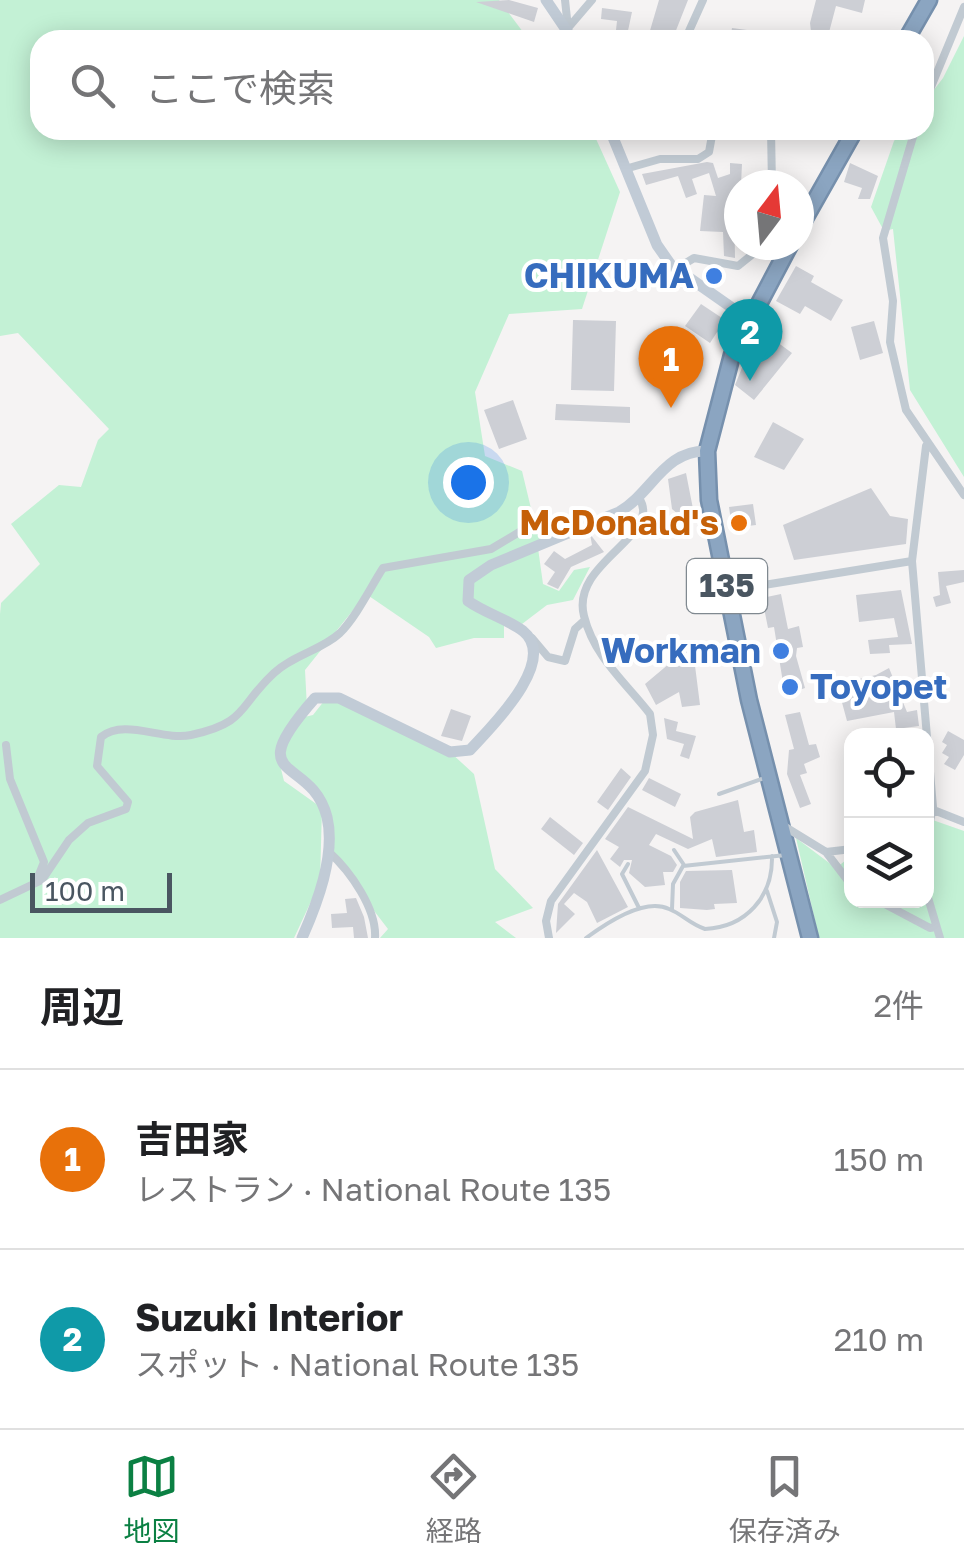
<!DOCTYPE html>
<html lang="ja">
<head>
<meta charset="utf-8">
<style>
	body { margin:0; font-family:"Golos Text","Noto Sans JP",sans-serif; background:#f2f2f2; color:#202124 }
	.controls { position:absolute; right:30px; bottom:30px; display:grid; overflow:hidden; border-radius:20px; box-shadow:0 5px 25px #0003 }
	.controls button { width:90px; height:90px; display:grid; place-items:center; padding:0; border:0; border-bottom:2px solid #e0e0e0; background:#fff; color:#202124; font:50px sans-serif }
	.compass { position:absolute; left:724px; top:170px; width:90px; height:90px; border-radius:50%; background:#fff; box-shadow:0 5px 25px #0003; rotate:16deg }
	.scale { position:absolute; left:30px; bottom:25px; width:142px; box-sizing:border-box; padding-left:10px; border:5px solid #4a5661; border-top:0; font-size:28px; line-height:35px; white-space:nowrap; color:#4a5661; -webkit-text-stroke:8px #fff; paint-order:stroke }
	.you { position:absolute; left:468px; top:482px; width:35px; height:35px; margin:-25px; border:8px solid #fff; border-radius:50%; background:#1a73e8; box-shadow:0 0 0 15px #1a73e833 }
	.badge { display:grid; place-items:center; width:65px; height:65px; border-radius:50%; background:#0b8043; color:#fff; font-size:32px; font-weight:700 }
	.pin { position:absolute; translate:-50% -82px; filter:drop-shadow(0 2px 5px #0008) }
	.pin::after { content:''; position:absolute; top:52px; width:35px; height:30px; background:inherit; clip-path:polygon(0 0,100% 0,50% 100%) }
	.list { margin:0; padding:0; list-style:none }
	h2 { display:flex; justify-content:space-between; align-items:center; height:130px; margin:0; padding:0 40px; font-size:42px }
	h2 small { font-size:32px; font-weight:400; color:#757577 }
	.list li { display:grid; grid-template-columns:65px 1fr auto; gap:30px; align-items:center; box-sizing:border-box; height:180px; padding:0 40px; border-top:2px solid #e0e0e0 }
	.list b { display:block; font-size:38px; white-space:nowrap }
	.list p { margin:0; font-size:32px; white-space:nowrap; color:#757577 }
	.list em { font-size:32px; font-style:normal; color:#757577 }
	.icon { flex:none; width:55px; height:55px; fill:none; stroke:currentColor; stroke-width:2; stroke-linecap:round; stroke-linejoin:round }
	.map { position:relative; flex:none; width:964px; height:938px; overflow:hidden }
	.search { position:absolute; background:#fff; box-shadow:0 5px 25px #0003; left:30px; right:30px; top:30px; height:110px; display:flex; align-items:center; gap:25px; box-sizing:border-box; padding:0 35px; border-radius:30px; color:#757577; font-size:38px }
	.sheet { height:490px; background:#fff }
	nav { display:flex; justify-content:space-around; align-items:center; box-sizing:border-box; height:140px; border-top:2px solid #e0e0e0; background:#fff; font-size:28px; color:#757577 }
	nav a { display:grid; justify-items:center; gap:5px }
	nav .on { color:#0b8043 }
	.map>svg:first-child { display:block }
	.green { fill:#c3f1d5 }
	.building { fill:#cdcfd5 }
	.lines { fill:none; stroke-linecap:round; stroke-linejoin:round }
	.highway-casing { stroke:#7690ad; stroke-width:19 }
	.lane { stroke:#c1cad2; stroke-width:4 }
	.street { stroke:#c1cad2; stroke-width:8 }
	.secondary { stroke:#c1cbd6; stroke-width:11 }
	.highway { stroke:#8ba5c1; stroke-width:14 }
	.shop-dot { fill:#3f7fe0; stroke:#fff; stroke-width:4 }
	.food-dot { fill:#e8710a; stroke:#fff; stroke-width:4 }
	.labels { text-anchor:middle; stroke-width:8; stroke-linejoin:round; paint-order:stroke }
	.shield { fill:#fff; stroke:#808990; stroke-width:2.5 }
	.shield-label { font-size:32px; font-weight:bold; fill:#4a5661 }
	.shop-label { font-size:35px; font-weight:bold; fill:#366cbe; stroke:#fff; text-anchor:end }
	.food-label { font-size:35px; font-weight:bold; fill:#c56008; stroke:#fff; text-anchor:end }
</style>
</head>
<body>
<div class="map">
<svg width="964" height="938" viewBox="0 0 964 938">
	<rect width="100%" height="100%" fill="#f5f3f3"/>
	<path class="green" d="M0 0H499L529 40H40V130H592L620 192 582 309 509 314 475 392 485 456 522 471 535 525H571L537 541 543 584 559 591 574 570 590 567 573 600 547 605 522 624 504 617V638H474L436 648 429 637 366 594 305 670 307 708 300 718 313 715 328 696 450 752 474 774 495 869 533 908 495 922 516 938H380L388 929 329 852 327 804 277 753 284 781 322 808 320 882 294 938H0V614L1 603 40 564 11 524 59 485 81 487 98 440 109 429 18 333 0 336Z
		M964 36V477L910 390 893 229 884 231 871 207 894 141 902 130H924V103L943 78Z
		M927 818 964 831V938H819L796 838 836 868 851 856 852 901H926Z"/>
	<path class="building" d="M509 0 538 8 534 22 476 2Z
		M659 0H688L673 38 649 34Z
		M816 0H865L862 13 836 6 827 40H812L810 23Z
		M602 8 632 12 626 40 615 39 617 21 601 19Z
		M732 28 792 36 791 40H730Z
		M707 162 713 163 718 178 730 174V163L742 164 741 185 734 191 735 258 724 256 723 232 700 231 704 195 716 196 709 173 692 179 697 194 686 198 678 176 646 185 642 174Z
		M850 163 878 176 870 199H858L862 188 844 182Z
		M796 266 814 276 811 282 843 300 831 321 805 306 800 314 776 301Z
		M701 304 725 320 710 343 685 326Z
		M573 320 616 321 614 391 571 390Z
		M874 321 883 353 860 360 851 327Z
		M758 328 792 353 754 400 735 385Z
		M513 400 527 439 499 449 484 410Z
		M556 404 630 407V423L555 420Z
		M773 422 804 439 784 470 754 457Z
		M686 473 695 519 686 521 672 509 668 479Z
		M871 488 890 516 908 519 906 544 794 560 783 525Z
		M753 504 756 525 732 528 729 507Z
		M590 534 604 552 571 567 558 589 547 584 555 572 544 564 554 551 565 559 592 545Z
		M964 570V582L946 586 951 603 936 607 933 597 940 595 938 572Z
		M901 590 912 644 889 645 890 653 870 654 868 640 898 637 894 618 859 622 856 595Z
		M781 594 788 629 799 626 803 647 797 648 796 656 805 688 785 695 774 627 768 628 762 598Z
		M692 642 700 705 682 707 679 692 656 705 645 684 670 663V644Z
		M889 668 907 712 917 710 919 726 896 729 894 712 847 721 837 684 876 675Z
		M451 709 471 716 462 741 441 736Z
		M800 712 809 745 816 744 820 757 804 764 807 773 800 775 811 804 800 808 787 774 789 750 794 749 785 715Z
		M664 718 678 722 676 731 696 736 689 759 680 756 684 744 667 739Z
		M948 731 964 740V755L955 770 944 764 949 757 942 753 947 745 942 742Z
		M621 768 631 777 608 810 597 802Z
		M649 778 681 794 675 807 642 790Z
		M738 800 744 832 754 830 757 852 716 857 712 839 688 849 656 834 649 845 671 856 677 865 673 872H663L665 885 645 887 629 873 632 860H624L620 867 610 859 619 847 605 839 628 807 693 839 690 817 695 812Z
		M550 817 583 843 574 855 541 829Z
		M597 850 628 907 597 923 587 902 574 893 564 904 575 914 556 933 558 904Z
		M732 870 737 903 714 904 715 909 707 910 680 908V882L686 871Z
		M356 898 364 917 368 938H354L353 927 332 928 331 914 347 913 345 899Z"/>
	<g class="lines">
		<g class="highway-casing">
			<path id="highway" d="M906 40 929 0
				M799 229 855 130
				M790 245 732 355 707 451 709 500 749 700 810 938"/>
		</g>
		<path class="lane" d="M719 794 767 777
			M674 850 684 865
			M628 864 622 874 639 908
			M767 891 777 922 774 938
			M672 909 673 884 683 866 786 855
			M586 938C605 924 645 897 669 909 682 914 690 924 705 929 746 927 773 897 772 856"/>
		<path class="street" d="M565 0 568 28
			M568 28 592 0
			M685 40 703 0
			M924 104 964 7
			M771 130 772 185
			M915 130 883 238 893 301 890 342 906 410 964 495
			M625 169 660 159H698L709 152 713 130
			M676 269 694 258 738 266 764 245
			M926 446 912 561 933 807 926 841
			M726 579 764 585 912 561
			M532 638 548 657 565 661 575 629 585 620
			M6 745 10 779 44 862 36 882
			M926 807 964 822
			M782 825 826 852 852 849
			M329 852C350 871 377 909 375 938
			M826 852 852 886
			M926 891 940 938
			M0 900 42 880 69 840 88 823 126 809 128 802 97 766 101 737C125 718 162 741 191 735 248 723 238 706 274 673 293 655 322 650 340 633 357 616 370 588 383 568L491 549 526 528 582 518 587 526
			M879 901 930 928 936 927
			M549 938 546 921 551 901 645 771 653 735 650 714C626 683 594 657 584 616 570 562 664 536 639 498"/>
		<path class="secondary" d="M546 0 573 40
			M610 130 657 245 671 265 748 319
			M302 938C317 904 336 855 327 817 311 754 238 785 315 698H339L450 752 470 750C489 729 560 661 523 631 507 619 485 613 468 601L469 580 491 565 619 512C652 493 664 450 707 451"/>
		<use href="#highway" class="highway"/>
	</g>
	<g class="shop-dot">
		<circle cx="714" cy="276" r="10"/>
		<circle cx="781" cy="651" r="10"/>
		<circle cx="790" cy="687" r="10"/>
	</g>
	<circle class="food-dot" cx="739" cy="523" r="10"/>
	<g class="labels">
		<rect class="shield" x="687" y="559" width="80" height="54" rx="8"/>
		<g class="shield-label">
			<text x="727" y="597">135</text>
		</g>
		<g class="shop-label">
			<text x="694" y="288">CHIKUMA</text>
			<text x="761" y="663">Workman</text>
			<text x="810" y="699" text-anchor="start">Toyopet</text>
		</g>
		<g class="food-label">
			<text x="719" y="535">McDonald's</text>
		</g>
	</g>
</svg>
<div class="controls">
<button><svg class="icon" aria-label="locate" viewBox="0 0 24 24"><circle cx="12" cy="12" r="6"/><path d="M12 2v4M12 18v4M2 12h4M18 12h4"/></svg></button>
<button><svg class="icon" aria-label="layers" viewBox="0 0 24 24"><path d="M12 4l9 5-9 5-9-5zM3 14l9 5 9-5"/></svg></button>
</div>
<svg class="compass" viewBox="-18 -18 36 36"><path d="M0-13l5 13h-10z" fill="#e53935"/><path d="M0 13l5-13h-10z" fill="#757577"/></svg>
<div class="scale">100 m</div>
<div class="you"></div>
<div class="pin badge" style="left:671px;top:408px;background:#e8710a">1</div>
<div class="pin badge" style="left:750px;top:381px;background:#0f9aa8">2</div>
<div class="search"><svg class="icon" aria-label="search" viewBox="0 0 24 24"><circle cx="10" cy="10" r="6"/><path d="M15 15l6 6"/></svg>ここで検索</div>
</div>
<section class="sheet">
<h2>周辺<small>2件</small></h2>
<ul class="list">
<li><span class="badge" style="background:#e8710a">1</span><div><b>吉田家</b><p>レストラン · National Route 135</p></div><em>150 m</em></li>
<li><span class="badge" style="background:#0f9aa8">2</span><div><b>Suzuki Interior</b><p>スポット · National Route 135</p></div><em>210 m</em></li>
</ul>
</section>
<nav>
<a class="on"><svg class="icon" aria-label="map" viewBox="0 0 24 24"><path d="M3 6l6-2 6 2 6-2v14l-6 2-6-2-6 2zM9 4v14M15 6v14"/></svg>地図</a>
<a><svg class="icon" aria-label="directions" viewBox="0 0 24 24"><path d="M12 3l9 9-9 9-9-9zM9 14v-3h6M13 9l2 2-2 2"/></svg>経路</a>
<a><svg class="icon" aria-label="saved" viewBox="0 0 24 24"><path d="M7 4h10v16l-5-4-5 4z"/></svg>保存済み</a>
</nav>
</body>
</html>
